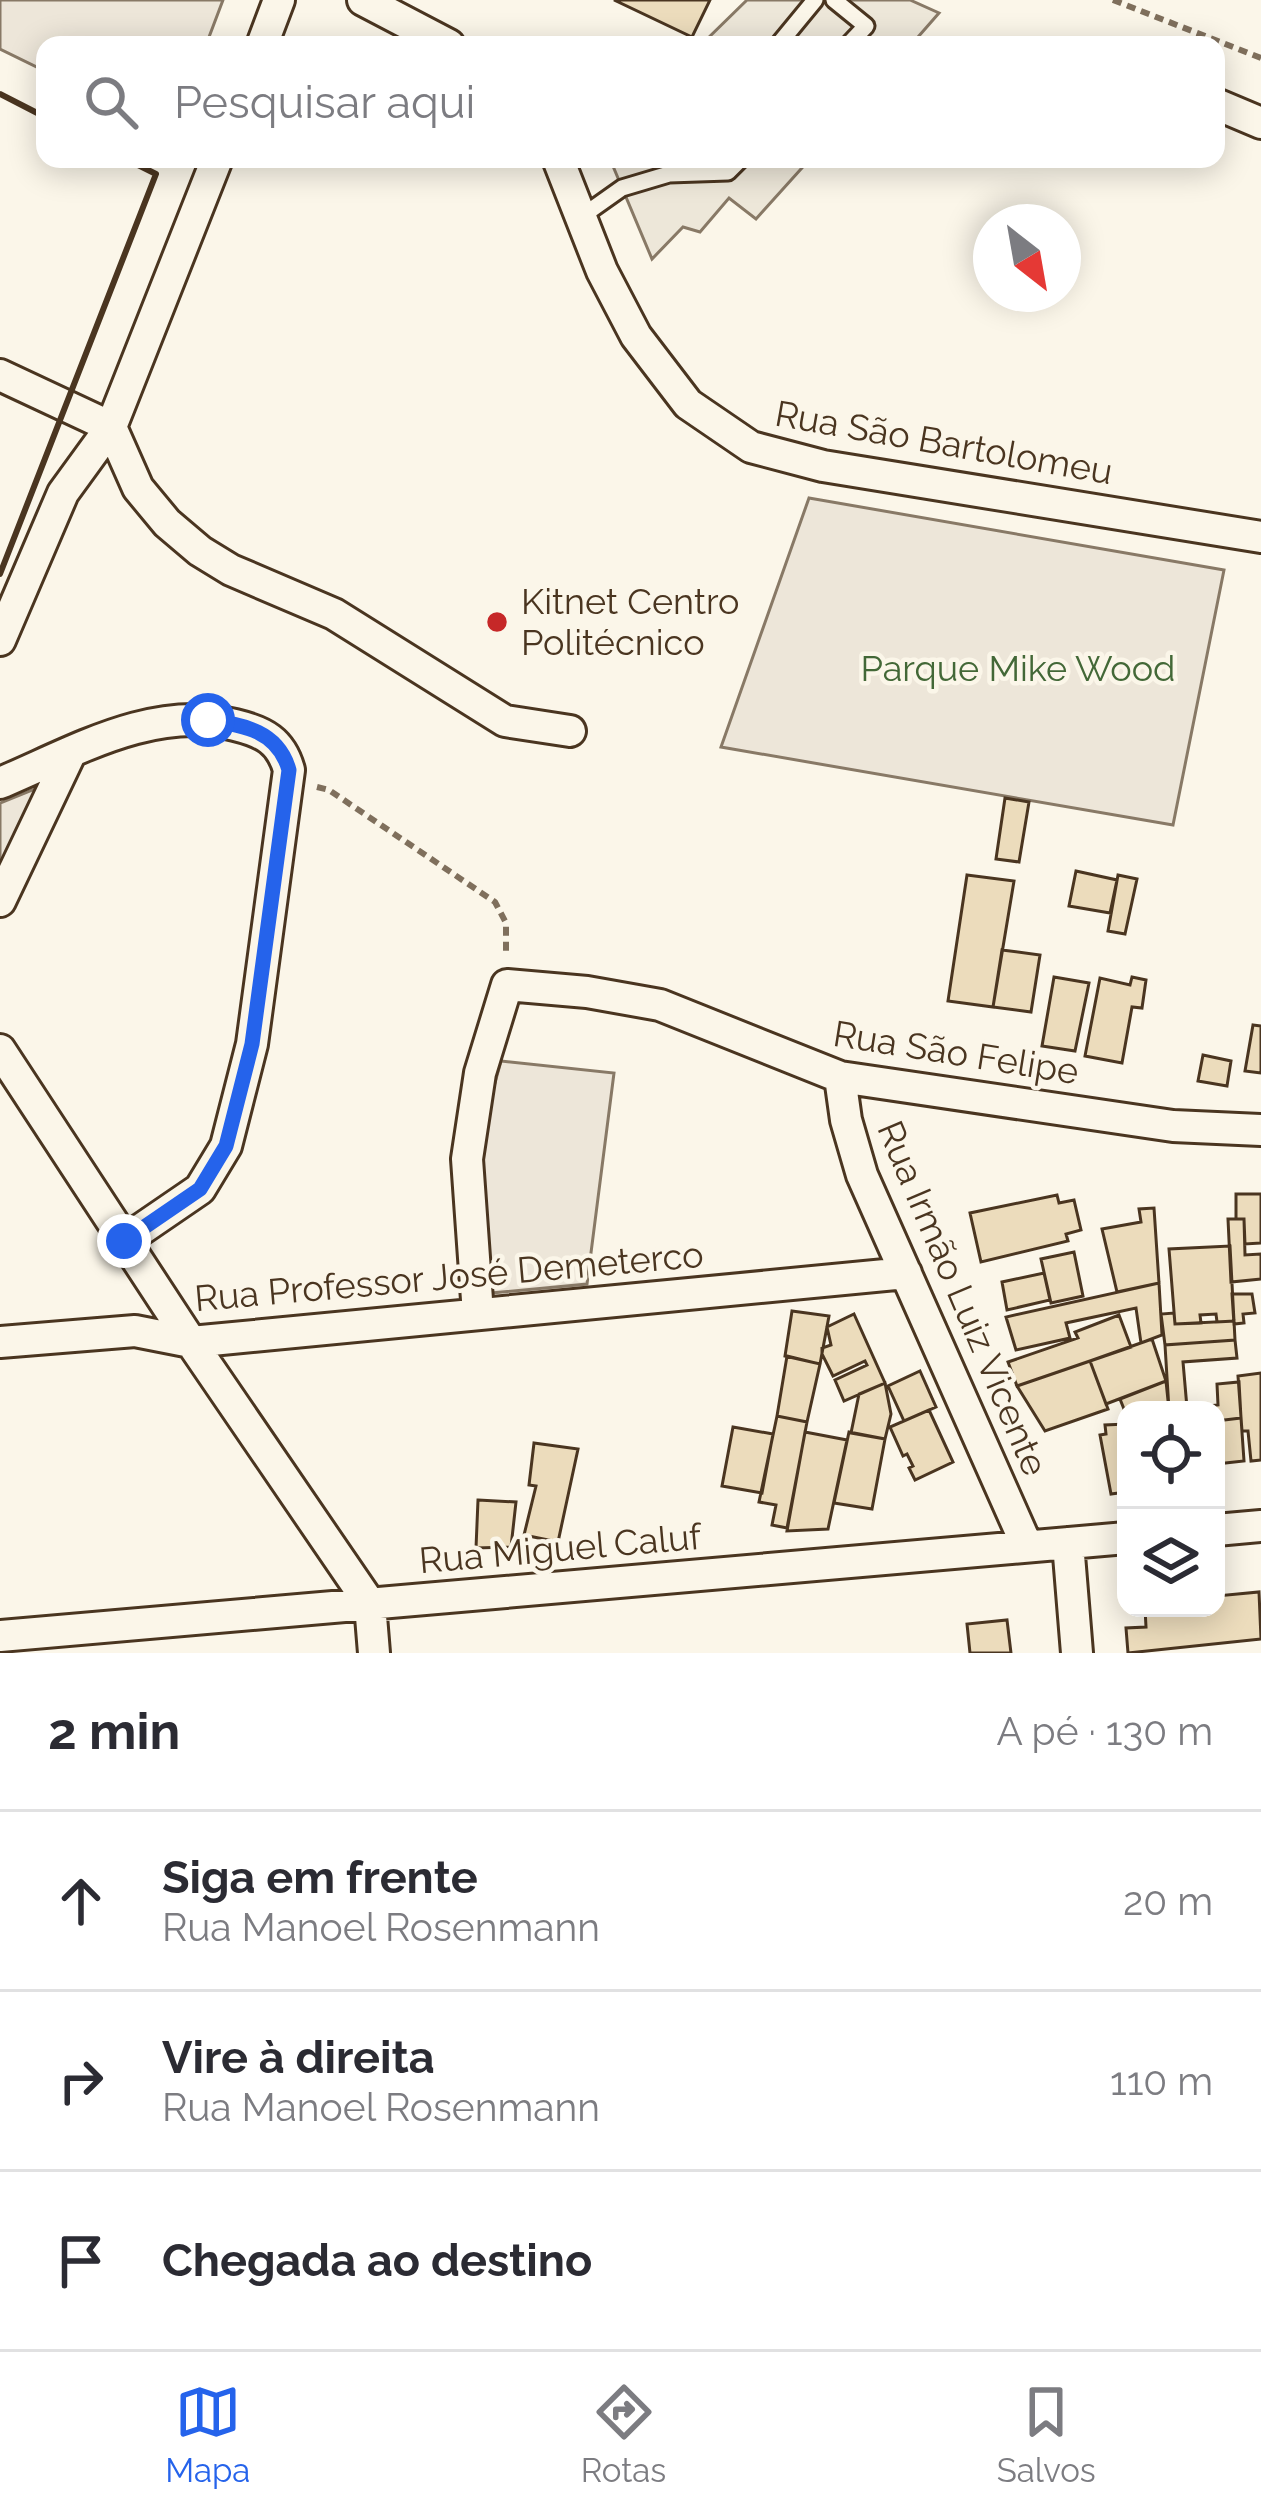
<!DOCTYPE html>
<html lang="pt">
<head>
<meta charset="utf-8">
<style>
	body { margin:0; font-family:Raleway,sans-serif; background:#f2f2f3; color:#2b2b33 }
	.controls { position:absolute; right:36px; bottom:36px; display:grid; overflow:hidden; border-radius:24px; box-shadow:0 6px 30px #0003 }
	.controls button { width:108px; height:108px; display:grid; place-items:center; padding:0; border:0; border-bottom:3px solid #e1e1e2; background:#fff; color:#2b2b33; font:60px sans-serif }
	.compass { position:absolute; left:973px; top:204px; width:108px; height:108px; border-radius:50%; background:#fff; box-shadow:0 6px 30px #0003; rotate:149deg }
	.stop { position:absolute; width:36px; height:36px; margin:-27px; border:9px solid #2563eb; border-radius:50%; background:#fff }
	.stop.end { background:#2563eb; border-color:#fff; box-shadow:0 3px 12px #0008 }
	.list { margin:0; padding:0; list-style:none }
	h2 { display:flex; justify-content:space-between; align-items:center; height:156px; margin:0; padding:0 48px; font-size:51px }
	h2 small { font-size:39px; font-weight:400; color:#7c7c81 }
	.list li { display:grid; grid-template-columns:78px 1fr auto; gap:36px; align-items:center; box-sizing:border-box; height:180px; padding:0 48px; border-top:3px solid #e1e1e2 }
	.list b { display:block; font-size:45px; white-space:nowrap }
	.list p { margin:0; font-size:39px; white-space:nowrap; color:#7c7c81 }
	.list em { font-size:39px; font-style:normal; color:#7c7c81 }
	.icon { flex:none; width:66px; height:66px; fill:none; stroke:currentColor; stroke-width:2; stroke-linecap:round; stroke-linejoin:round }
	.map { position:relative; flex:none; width:1261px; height:1653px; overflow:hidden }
	.search { position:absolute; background:#fff; box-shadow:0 6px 30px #0003; left:36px; right:36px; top:36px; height:132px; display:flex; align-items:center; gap:30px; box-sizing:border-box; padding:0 42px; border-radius:24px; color:#7c7c81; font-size:45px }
	.sheet { height:696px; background:#fff }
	nav { display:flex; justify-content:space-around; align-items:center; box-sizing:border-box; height:168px; border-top:3px solid #e1e1e2; background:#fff; font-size:33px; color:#7c7c81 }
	nav a { display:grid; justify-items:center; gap:6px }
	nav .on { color:#2563eb }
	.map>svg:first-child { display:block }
	.green { fill:#ede6d9; stroke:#887966; stroke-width:3 }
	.parking { fill:#ede7d9; stroke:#887966; stroke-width:3 }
	.building { fill:#ecdcbc; stroke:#4a3520; stroke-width:3 }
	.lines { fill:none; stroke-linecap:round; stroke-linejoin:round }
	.lane-casing { stroke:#4a3520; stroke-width:21 }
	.street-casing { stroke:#4a3520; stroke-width:36 }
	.path { stroke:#7f6f5c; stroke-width:6; stroke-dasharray:9 6; stroke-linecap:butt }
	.lane { stroke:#fbf6e9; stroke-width:15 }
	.street { stroke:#fbf6e9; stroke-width:30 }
	.wall { stroke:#4a3520; stroke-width:6 }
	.route { stroke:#2563eb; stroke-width:15 }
	.poi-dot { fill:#c62828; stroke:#fbf6e9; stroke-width:4.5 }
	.labels { text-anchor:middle; stroke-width:9; stroke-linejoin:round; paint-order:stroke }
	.street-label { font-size:36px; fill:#4a3520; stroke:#fbf6e9 }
	.poi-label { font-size:36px; fill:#4a3520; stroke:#fbf6e9; text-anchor:start }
	.park-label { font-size:36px; fill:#436837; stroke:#fbf6e9 }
</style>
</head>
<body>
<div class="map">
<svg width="1261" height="1653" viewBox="0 0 1261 1653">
	<rect width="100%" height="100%" fill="#fbf6e9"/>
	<path class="green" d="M0 0H223L206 45H45V71L0 49Z
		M809 498 1224 570 1173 825 721 747Z
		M37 788 40 789 0 875V803Z
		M501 1061 614 1073 587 1284 491 1293 481 1215V1133Z"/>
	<path class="parking" d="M747 0H910L939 13 911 45H701Z
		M610 159H810L756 219 729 198 700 232 683 227 652 259Z"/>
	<path class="building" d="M614 0H710L692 37Z
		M1005 798 1029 802 1019 862 996 859Z
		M1076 871 1117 880 1110 913 1069 906Z
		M967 875 1014 881 993 1007 948 1001Z
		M1118 875 1137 879 1125 934 1108 931Z
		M1002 950 1040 955 1031 1012 993 1007Z
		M1054 977 1089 983 1075 1051 1042 1046Z
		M1132 977 1146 980 1142 1008 1132 1007 1122 1063 1085 1056 1100 978 1130 985Z
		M1253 1025 1261 1026V1073L1245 1071Z
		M1203 1055 1231 1061 1227 1086 1198 1081Z
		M1236 1194H1261V1243L1245 1244 1244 1219H1236Z
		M1057 1195 1059 1203 1074 1200 1081 1230 1066 1234 1068 1241 981 1262 970 1213Z
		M1154 1208 1159 1283 1117 1292 1102 1229 1141 1222 1139 1209Z
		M1228 1219H1244L1245 1255 1261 1254V1279L1231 1282Z
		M1230 1246 1234 1321 1217 1322 1216 1314 1200 1315 1201 1323 1175 1324 1169 1249Z
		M1074 1252 1083 1296 1051 1303 1041 1259Z
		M1044 1273 1050 1300 1007 1310 1002 1282Z
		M1159 1283 1162 1335 1141 1343 1136 1308 1066 1323 1070 1338 1016 1350 1006 1317Z
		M1232 1294H1252L1255 1313 1243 1314 1244 1323 1234 1324Z
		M792 1311 829 1316 820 1364 785 1356Z
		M1174 1313 1175 1324 1234 1321 1235 1340 1165 1345 1161 1314Z
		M854 1314 885 1383 844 1401 835 1380 867 1365 865 1361 833 1376 822 1354V1348L831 1345 827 1327Z
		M1119 1315 1131 1347 1017 1386 1008 1362 1078 1338 1075 1332Z
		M1152 1339 1166 1381 1106 1404 1090 1361Z
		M1235 1340 1237 1358 1183 1362 1187 1408 1218 1405 1217 1384 1239 1382 1241 1418 1216 1421V1410H1169L1165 1345Z
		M787 1356 820 1364 807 1422 777 1416Z
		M1090 1361 1108 1409 1045 1431 1017 1386Z
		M920 1371 936 1407 904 1421 888 1386Z
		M1261 1373V1460L1251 1461 1248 1431H1242L1238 1376Z
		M1166 1381 1169 1410H1126V1414L1120 1399Z
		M885 1383 891 1414 885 1439 851 1433 859 1394Z
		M929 1410 953 1462 915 1480 909 1468 913 1466 907 1454 903 1456 890 1427Z
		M777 1416 807 1422 787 1528 772 1525 776 1505 759 1502Z
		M1241 1418 1244 1461 1216 1464V1421Z
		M1126 1424V1492L1111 1494 1100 1435 1106 1434 1105 1425Z
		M733 1427 773 1434 762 1493 722 1486Z
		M805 1432 847 1440 828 1529 787 1531Z
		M849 1432 885 1439 872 1509 834 1503Z
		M534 1443 578 1449 558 1542 524 1535 536 1486 529 1485Z
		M478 1500 516 1502 511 1547 476 1548Z
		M1259 1592 1261 1639 1128 1653 1126 1628 1146 1627 1145 1608H1216V1596Z
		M1007 1620 1011 1653H970L967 1624Z"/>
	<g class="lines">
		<g class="lane-casing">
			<path id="lane" d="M834 0 866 26 848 45
				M778 45 815 0
				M581 217 622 188 669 174 728 172 741 159"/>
		</g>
		<g class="street-casing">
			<path id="street" d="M363 0 449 45
				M262 45 279 0
				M1216 104 1261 123
				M558 159 602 271 636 336 688 404 751 447 823 466 1261 537
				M0 375 111 427 138 488 167 523 200 551 231 570 334 614 505 721 570 731
				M0 640 63 493 111 427 217 159
				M0 783C74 752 153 704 235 725 264 732 281 741 289 770L252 1044 226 1146 200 1189 124 1241
				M0 901 70 754
				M0 1050 191 1342 370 1604 374 1653
				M840 1077 846 1120 862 1175 1027 1546
				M478 1314 467 1159 480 1073 507 985 587 992 660 1005 840 1077 1173 1126 1261 1130
				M0 1342 135 1331 191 1342 906 1273
				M1216 1530 1261 1526
				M1068 1543 1077 1653
				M0 1636 1126 1538"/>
		</g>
		<path class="path" d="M1113 0 1261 58
			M317 787 329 790 495 902 506 923V955"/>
		<use href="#lane" class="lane"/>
		<use href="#street" class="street"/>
		<path class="wall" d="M0 94 45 117
			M0 574 156 174 126 159"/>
	</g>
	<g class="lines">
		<path class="route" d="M124 1241 200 1189 226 1146 252 1044 289 770C278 731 244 725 208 720"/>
	</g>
	<circle class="poi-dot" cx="497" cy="622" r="12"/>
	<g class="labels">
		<g class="street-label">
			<text transform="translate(944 442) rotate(10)" y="13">Rua São Bartolomeu</text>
			<text transform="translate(956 1052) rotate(9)" y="13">Rua São Felipe</text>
			<text transform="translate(449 1276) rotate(-5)" y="13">Rua Professor José Demeterco</text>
			<text transform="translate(963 1298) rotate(67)" y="13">Rua Irmão Luiz Vicente</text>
			<text transform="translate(560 1548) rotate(-5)" y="13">Rua Miguel Caluf</text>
		</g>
		<g class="poi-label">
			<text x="521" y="614">Kitnet Centro<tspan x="521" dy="41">Politécnico</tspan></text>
		</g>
		<g class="park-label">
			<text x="1018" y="681">Parque Mike Wood</text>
		</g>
	</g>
</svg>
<div class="controls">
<button><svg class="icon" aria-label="locate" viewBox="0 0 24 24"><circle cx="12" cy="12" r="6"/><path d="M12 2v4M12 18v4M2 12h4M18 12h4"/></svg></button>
<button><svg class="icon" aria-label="layers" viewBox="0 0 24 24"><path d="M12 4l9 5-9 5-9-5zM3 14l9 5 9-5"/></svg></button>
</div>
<svg class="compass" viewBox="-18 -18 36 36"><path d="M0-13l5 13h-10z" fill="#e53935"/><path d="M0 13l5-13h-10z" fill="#7c7c81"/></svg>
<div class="stop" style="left:208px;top:720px"></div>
<div class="stop end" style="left:124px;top:1241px"></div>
<div class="search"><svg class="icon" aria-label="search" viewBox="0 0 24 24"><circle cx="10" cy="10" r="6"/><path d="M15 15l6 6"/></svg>Pesquisar aqui</div>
</div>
<section class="sheet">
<h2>2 min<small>A pé · 130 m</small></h2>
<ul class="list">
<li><svg class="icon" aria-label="ahead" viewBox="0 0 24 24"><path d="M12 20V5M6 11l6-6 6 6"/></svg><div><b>Siga em frente</b><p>Rua Manoel Rosenmann</p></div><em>20 m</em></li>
<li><svg class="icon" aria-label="right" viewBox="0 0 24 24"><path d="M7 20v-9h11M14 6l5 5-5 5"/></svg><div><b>Vire à direita</b><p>Rua Manoel Rosenmann</p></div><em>110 m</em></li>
<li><svg class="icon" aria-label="arrive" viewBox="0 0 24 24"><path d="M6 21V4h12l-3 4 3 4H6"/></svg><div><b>Chegada ao destino</b></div></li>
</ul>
</section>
<nav>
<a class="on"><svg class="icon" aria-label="map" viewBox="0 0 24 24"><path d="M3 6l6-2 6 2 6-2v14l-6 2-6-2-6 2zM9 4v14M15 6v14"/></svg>Mapa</a>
<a><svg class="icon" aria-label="directions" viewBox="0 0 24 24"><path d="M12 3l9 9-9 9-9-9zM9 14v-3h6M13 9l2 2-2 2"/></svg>Rotas</a>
<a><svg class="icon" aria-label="saved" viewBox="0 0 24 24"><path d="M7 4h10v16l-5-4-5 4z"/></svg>Salvos</a>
</nav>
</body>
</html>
